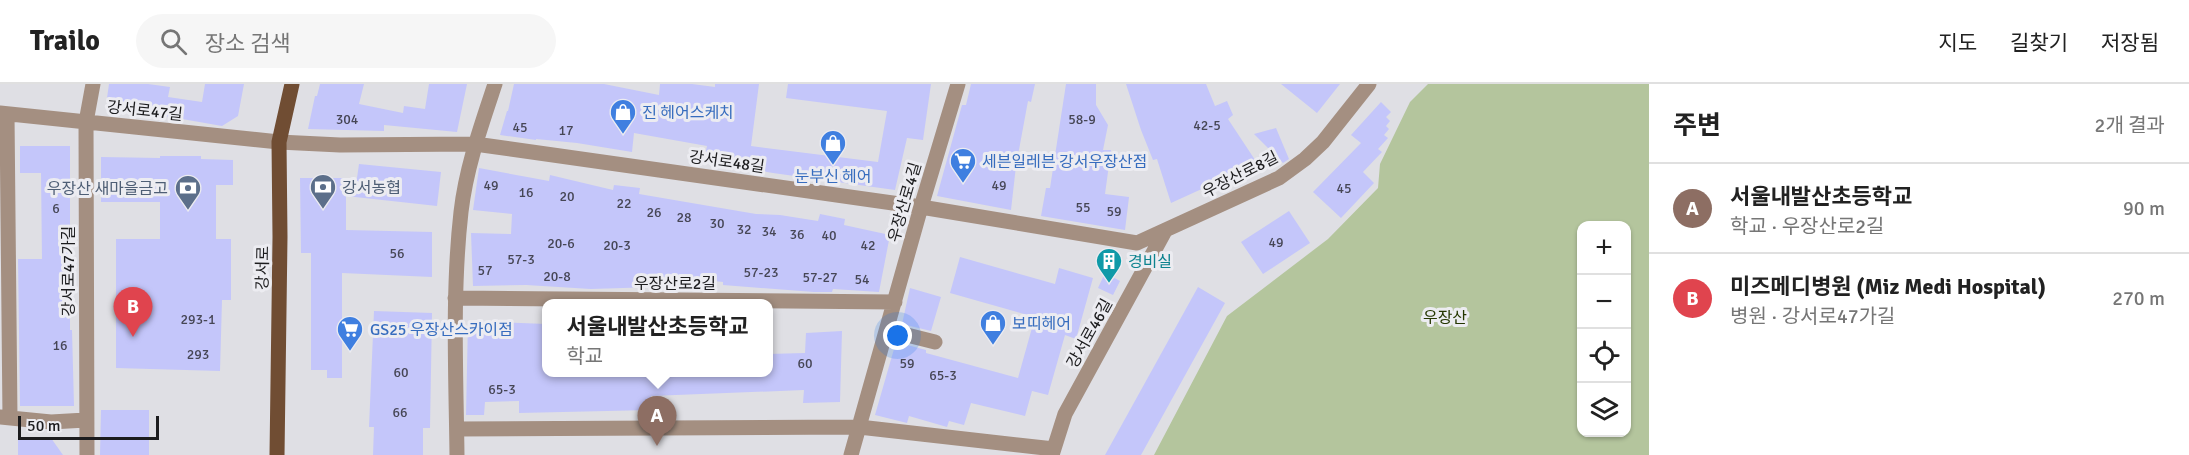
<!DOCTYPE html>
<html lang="ko">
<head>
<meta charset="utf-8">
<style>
	body { margin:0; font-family:Signika,"Noto Sans KR",sans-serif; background:#f6f6f6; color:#222 }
	.controls { position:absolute; right:18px; bottom:18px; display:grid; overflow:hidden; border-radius:12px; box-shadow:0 2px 4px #0004 }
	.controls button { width:54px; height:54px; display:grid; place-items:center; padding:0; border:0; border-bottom:2px solid #e0e0e0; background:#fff; color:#222; font:30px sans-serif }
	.scale { position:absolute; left:18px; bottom:15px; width:141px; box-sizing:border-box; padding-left:6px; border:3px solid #1c1c1e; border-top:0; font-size:16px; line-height:21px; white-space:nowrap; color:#1c1c1e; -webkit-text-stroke:4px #ececf1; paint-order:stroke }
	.you { position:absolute; left:898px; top:252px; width:21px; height:21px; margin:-15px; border:4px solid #fff; border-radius:50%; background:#1a73e8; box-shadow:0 0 0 9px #1a73e833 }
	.badge { display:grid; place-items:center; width:39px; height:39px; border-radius:50%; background:#1a73e8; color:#fff; font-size:20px; font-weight:700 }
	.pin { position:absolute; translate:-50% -50px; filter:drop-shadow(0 2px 3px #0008) }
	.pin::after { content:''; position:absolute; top:32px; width:21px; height:18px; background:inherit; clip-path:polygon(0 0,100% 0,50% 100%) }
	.popup { position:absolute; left:542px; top:215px; width:231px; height:78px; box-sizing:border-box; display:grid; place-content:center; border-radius:12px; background:#fff; filter:drop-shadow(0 2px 4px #0005); font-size:20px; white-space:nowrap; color:#767676 }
	.popup b { font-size:22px; color:#222 }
	.popup::after { content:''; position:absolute; left:50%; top:100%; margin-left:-12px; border:12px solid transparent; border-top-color:#fff }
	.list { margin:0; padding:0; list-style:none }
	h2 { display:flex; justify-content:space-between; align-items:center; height:78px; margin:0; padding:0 24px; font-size:26px }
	h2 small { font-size:20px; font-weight:400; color:#767676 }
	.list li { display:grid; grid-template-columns:39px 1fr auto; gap:18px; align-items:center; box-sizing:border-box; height:90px; padding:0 24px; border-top:2px solid #e0e0e0 }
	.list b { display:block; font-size:22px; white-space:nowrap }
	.list p { margin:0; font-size:20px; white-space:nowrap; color:#767676 }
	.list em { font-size:20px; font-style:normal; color:#767676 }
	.icon { flex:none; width:33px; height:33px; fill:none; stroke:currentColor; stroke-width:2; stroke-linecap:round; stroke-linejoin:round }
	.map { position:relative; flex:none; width:1649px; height:371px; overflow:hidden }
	header { display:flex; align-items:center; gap:36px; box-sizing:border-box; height:84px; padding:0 30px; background:#fff; border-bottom:2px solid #e0e0e0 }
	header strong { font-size:28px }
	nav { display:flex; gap:33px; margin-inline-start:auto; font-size:21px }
	.search { width:420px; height:54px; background:#f6f6f6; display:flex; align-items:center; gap:15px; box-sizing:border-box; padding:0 21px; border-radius:33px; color:#767676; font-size:22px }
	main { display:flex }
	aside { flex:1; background:#fff }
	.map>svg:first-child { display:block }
	.green { fill:#b4c59d; fill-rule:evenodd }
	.building { fill:#c4c6fa }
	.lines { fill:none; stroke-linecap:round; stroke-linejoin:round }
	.minor { stroke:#a48f81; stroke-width:15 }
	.major { stroke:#704d33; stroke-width:15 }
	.labels { text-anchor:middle; stroke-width:6; stroke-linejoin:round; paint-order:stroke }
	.number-label { font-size:14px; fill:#464655 }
	.street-label { font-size:16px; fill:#1c1c1e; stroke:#ececf1 }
	.shop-label { font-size:16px; fill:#366cbe; stroke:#ececf1; text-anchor:start }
	.service-label { font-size:16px; fill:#4e5e75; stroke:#ececf1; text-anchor:start }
	.culture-label { font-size:16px; fill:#0d838f; stroke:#ececf1; text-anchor:start }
	.park-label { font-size:16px; fill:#253700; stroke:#ececf1 }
</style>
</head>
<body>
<header>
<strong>Trailo</strong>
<div class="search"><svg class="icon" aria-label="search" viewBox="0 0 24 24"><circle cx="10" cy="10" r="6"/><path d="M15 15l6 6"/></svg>장소 검색</div>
<nav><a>지도</a><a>길찾기</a><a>저장됨</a></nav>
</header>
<main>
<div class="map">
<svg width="1649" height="371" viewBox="0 0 1649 371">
	<rect width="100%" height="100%" fill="#dfdfe4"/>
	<path class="green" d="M1428 0H1649V371H1154L1227 232 1328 155 1378 104 1380 80 1410 18ZM1582 141H1626V348H1582Z"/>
	<path class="building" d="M109 0H148L170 3 168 13 202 18 205 0H244L238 32 222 42 165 32V34L114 27 107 14Z
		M320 0H364L359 20 403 29 404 22 425 25 429 0H467L457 48 384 41V47L308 45 315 12H317Z
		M514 0H604L659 11 660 0H692L715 3V0H759L751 62 878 78 887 27 786 14 788 0H931L923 56 907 54 895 106 773 89 704 76 707 62 634 49 632 68 577 59 536 55V56L500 51 507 27H508Z
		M971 0H1035L1031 18 1028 17 1016 82 1011 126 937 112 962 21H966Z
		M1066 0H1096V21L1108 41 1103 66H1111L1105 110 1129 113 1125 146 1041 132 1046 104H1050Z
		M1126 0H1206L1215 22 1227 17 1233 31 1228 35 1261 85 1253 88 1254 90 1230 99 1228 93 1171 119 1157 75 1153 76 1141 46Z
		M1281 0H1340L1317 29Z
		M1381 18 1391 28 1386 33 1390 37 1386 42 1389 45 1384 51 1388 54 1378 65 1382 68 1363 88 1374 99 1341 134 1313 108 1361 59 1351 51Z
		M1276 44 1289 75 1283 79 1254 50Z
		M20 62H70V246H72L74 322H20L18 175H42L41 89H20Z
		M160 72H201V75L233 76V101H216V155H231V216H222L220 287 116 284V155H160V118H101V73L160 74Z
		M359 80 441 88 437 122 346 112V146L432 148V193L342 189V294H327V286H311V169H301L300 94H357Z
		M479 84 549 97 550 91 613 106 614 101 640 104 639 110 756 130 780 131 818 137 820 130 845 135 844 141 890 151 879 208 833 205 832 208H814L723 201V198L688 194 687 203 655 200V203L591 205 526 201 473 202 471 149 511 150 512 130 473 126Z
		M1289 127 1310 159 1263 190 1241 158Z
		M960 173 1055 200 1059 184 1093 194 1076 255 1065 251 1048 311 1032 307 1025 332 971 319 964 341 949 337 947 343 909 332 907 339 875 331 896 258 926 266V269L1018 294 1035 233 950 209Z
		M1105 189 1120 197 1113 211 1098 204Z
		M1198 203 1225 219 1141 371H1105Z
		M910 204 941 213 931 247 902 240Z
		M374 227 432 229 430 344H423V371H373L374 343H369Z
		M468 237 546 240V288H768V270L805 269 806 249 842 247 840 318 803 319 804 306 651 312V326L519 329V317L485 318 484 331H466Z
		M101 326H149V371H100Z
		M18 354H51L63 371H18Z"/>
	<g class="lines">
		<path class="minor" d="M0 29 279 58 340 61 475 60 921 123 1137 159 1279 94 1305 75 1323 58 1369 0
			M7 30 10 334
			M455 214 895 218
			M887 246 935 258
			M0 333 51 338 86 336
			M457 345 859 343 1054 365
			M87 371 86 38 93 0
			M457 371C456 290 452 208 461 128 466 84 481 42 495 0
			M851 371 921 123 958 0
			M1052 371 1065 330 1165 147"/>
		<path class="major" d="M277 371 280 153 279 58 292 0"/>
	</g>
	<defs>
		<g id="shop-pin" transform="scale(1.35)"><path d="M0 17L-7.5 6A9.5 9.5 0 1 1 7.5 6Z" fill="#3f7fe0" stroke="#ececf1"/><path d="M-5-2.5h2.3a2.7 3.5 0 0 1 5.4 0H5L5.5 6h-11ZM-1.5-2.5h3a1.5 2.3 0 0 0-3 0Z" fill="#fff"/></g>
		<g id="supermarket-pin" transform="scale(1.35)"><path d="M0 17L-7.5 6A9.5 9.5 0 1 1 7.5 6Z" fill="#3f7fe0" stroke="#ececf1"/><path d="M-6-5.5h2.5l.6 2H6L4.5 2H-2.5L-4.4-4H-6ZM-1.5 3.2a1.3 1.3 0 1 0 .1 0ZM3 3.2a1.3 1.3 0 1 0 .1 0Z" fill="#fff"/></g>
		<g id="bank-pin" transform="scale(1.35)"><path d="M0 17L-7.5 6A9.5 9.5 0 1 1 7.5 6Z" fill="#5c6f8a" stroke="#ececf1"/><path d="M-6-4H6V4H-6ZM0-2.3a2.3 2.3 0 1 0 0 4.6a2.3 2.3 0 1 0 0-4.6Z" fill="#fff"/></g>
		<g id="building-pin" transform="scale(1.35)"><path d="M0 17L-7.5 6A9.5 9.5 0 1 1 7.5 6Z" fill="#0f9aa8" stroke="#ececf1"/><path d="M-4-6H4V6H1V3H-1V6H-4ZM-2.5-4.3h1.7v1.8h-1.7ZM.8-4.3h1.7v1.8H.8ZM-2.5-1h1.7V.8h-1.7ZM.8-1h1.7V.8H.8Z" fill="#fff"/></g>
	</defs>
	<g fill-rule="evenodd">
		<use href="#shop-pin" x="623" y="28"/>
		<use href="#shop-pin" x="833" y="59"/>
		<use href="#supermarket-pin" x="963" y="77"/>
		<use href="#bank-pin" x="323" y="103"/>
		<use href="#bank-pin" x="188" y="104"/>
		<use href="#building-pin" x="1109" y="177"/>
		<use href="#shop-pin" x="993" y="239"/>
		<use href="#supermarket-pin" x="350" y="245"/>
	</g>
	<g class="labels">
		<g class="number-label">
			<text x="347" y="40">304</text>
			<text x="1082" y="40">58-9</text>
			<text x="1207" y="46">42-5</text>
			<text x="520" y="48">45</text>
			<text x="566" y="51">17</text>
			<text x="491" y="106">49</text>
			<text x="999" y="106">49</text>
			<text x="1344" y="109">45</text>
			<text x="526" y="113">16</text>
			<text x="567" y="117">20</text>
			<text x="624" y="124">22</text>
			<text x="1083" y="128">55</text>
			<text x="56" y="129">6</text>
			<text x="1114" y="132">59</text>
			<text x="654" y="133">26</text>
			<text x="684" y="138">28</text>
			<text x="717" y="144">30</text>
			<text x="744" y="150">32</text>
			<text x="769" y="152">34</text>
			<text x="797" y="155">36</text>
			<text x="829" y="156">40</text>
			<text x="1276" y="163">49</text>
			<text x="561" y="164">20-6</text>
			<text x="617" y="166">20-3</text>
			<text x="868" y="166">42</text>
			<text x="397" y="174">56</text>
			<text x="521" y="180">57-3</text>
			<text x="485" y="191">57</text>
			<text x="761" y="193">57-23</text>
			<text x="557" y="197">20-8</text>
			<text x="820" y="198">57-27</text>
			<text x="862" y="200">54</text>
			<text x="198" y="240">293-1</text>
			<text x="60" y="266">16</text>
			<text x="198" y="275">293</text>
			<text x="805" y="284">60</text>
			<text x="907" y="284">59</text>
			<text x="401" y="293">60</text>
			<text x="943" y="296">65-3</text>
			<text x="502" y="310">65-3</text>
			<text x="400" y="333">66</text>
		</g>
		<g class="street-label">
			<text transform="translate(145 26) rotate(6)" y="6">강서로47길</text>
			<text transform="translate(727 77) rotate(8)" y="6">강서로48길</text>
			<text transform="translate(1240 90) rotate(-27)" y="6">우장산로8길</text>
			<text transform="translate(904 118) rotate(-74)" y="6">우장산로4길</text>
			<text transform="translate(262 184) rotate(-89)" y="6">강서로</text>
			<text transform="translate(68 187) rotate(-90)" y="6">강서로47가길</text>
			<text x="675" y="205">우장산로2길</text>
			<text transform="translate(1089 249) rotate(-61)" y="6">강서로46길</text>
		</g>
		<g class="shop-label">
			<text x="642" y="34">진 헤어스케치</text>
			<text x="982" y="83">세븐일레븐 강서우장산점</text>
			<text x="833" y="98" text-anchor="middle">눈부신 헤어</text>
			<text x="1012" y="245">보띠헤어</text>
			<text x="370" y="251">GS25 우장산스카이점</text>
		</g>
		<g class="service-label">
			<text x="342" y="109">강서농협</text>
			<text x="168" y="110" text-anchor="end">우장산 새마을금고</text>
		</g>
		<g class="culture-label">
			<text x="1128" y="183">경비실</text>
		</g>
		<g class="park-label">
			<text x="1445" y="239">우장산</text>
		</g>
	</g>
</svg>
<div class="controls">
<button>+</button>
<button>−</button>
<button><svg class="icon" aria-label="locate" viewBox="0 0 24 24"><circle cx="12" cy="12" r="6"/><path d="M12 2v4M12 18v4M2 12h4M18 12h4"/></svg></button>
<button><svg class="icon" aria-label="layers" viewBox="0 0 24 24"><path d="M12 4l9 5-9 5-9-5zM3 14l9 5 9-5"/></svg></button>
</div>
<div class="scale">50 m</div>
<div class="you"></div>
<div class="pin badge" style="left:657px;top:362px;background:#8d6e63">A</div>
<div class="popup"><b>서울내발산초등학교</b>학교</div>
<div class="pin badge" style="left:133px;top:253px;background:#e0444e">B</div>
</div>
<aside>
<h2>주변<small>2개 결과</small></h2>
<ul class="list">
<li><span class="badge" style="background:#8d6e63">A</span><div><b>서울내발산초등학교</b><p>학교 · 우장산로2길</p></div><em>90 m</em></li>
<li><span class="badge" style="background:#e0444e">B</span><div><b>미즈메디병원 (Miz Medi Hospital)</b><p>병원 · 강서로47가길</p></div><em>270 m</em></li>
</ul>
</aside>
</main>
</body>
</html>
